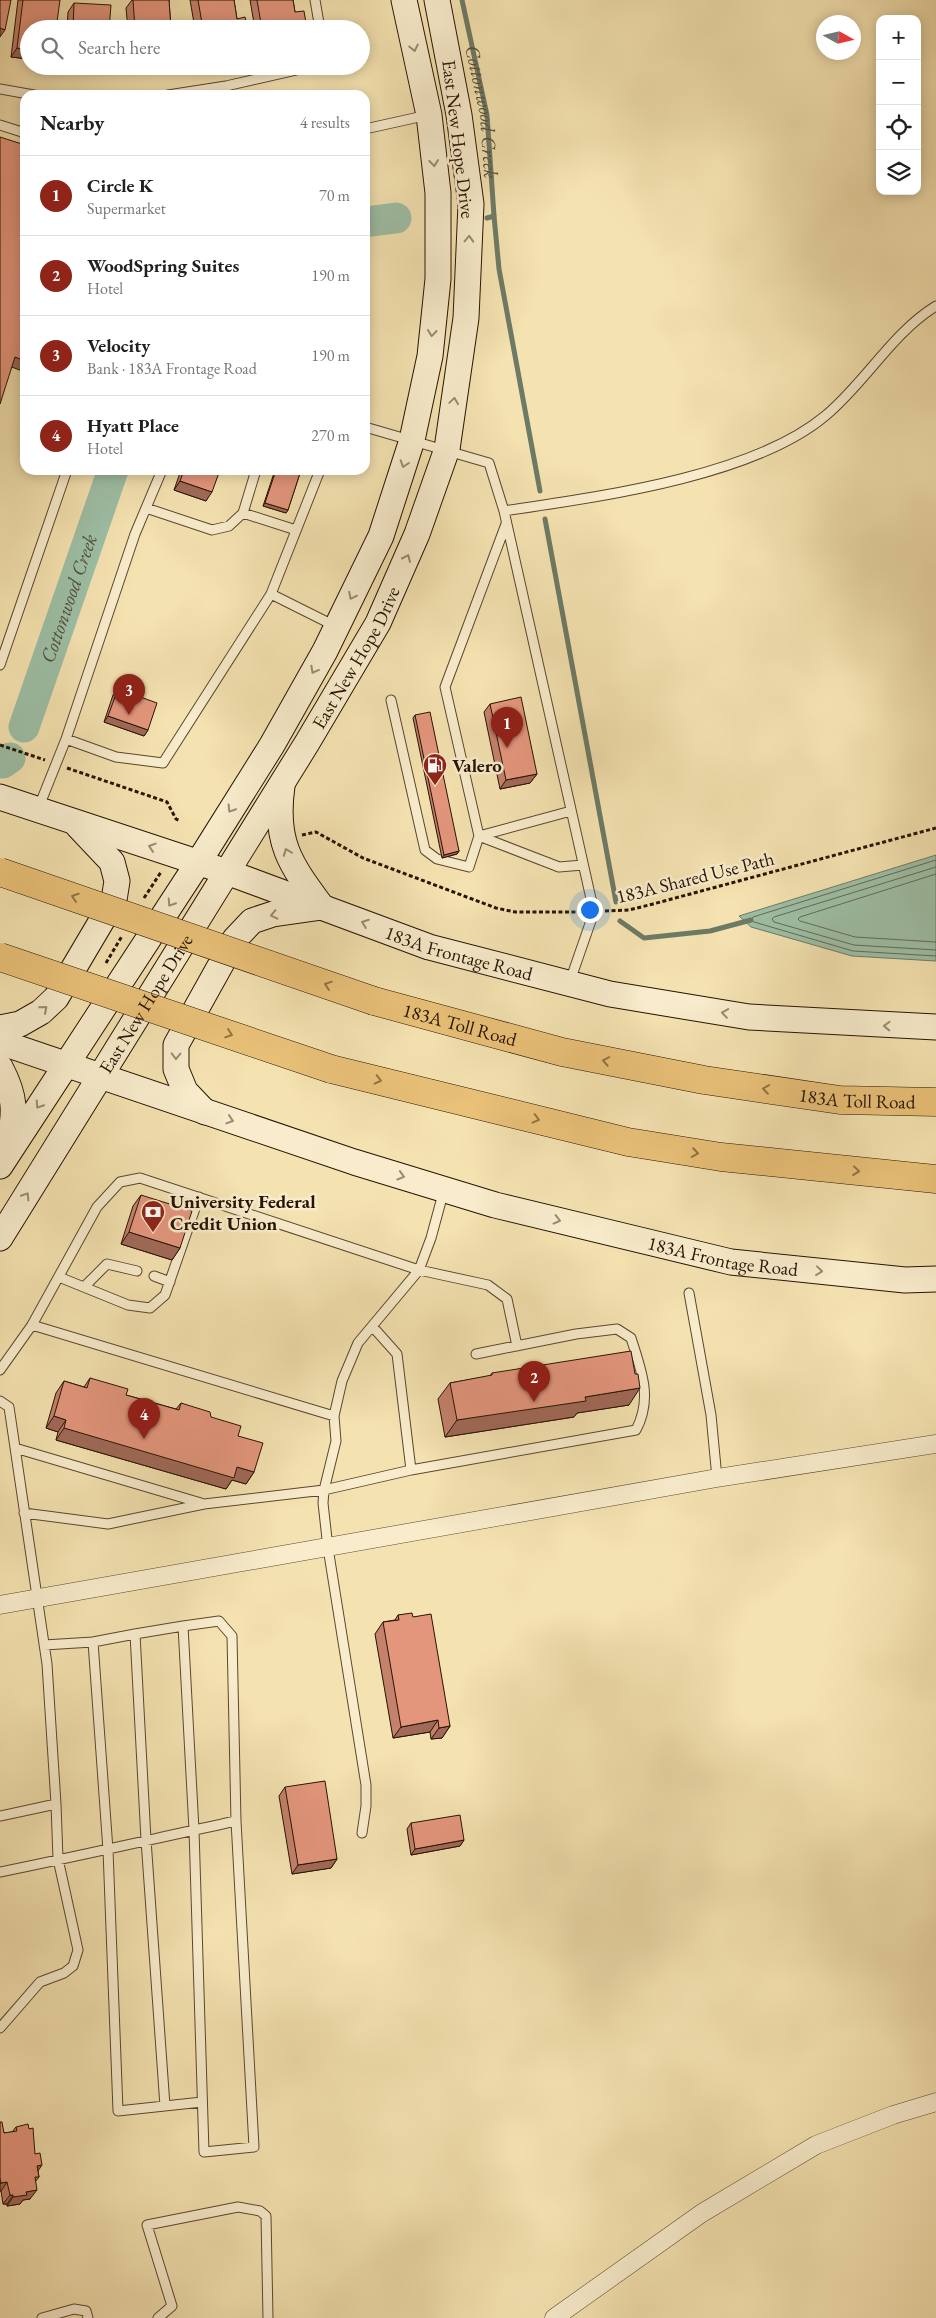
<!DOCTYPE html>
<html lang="en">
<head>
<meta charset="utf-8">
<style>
	body { margin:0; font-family:"EB Garamond",serif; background:#f2f2f2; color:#202124 }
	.controls { position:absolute; right:15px; top:15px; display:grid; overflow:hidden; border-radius:10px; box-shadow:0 2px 12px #0003 }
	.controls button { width:45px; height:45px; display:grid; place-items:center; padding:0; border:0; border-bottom:1px solid #e0e0e0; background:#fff; color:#202124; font:25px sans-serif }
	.compass { position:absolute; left:816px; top:15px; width:45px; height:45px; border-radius:50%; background:#fff; box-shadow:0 2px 12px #0003; rotate:98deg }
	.you { position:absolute; left:589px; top:909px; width:18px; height:18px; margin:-12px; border:4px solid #fff; border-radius:50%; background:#1a73e8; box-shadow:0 0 0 8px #1a73e833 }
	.badge { display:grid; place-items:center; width:32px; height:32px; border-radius:50%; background:#8f2418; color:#fff; font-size:16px; font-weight:700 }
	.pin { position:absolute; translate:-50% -41px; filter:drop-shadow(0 1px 2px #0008) }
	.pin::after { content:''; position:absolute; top:26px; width:18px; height:15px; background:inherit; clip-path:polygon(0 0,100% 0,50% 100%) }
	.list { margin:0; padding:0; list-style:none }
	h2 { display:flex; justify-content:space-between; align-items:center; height:65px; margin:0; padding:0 20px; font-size:21px }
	h2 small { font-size:16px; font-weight:400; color:#757577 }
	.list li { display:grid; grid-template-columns:32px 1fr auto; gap:15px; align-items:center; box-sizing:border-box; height:80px; padding:0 20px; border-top:1px solid #e0e0e0 }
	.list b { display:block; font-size:19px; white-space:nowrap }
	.list p { margin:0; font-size:16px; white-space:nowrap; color:#757577 }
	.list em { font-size:16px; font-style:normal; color:#757577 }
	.icon { flex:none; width:28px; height:28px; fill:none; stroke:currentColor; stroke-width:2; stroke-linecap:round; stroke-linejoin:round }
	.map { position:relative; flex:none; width:936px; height:2318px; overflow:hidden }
	.search { position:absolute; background:#fff; box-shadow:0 2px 12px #0003; left:20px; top:20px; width:350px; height:55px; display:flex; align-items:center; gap:12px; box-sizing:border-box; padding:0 18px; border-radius:28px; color:#757577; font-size:19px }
	.panel { position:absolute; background:#fff; box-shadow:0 2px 12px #0003; left:20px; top:90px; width:350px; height:385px; border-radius:15px }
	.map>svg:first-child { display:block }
	.water { fill:#9dbfa6; stroke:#6d7a65 }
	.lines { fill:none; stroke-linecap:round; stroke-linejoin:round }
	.shore { stroke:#626954; stroke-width:1 }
	.stream { stroke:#6d7a65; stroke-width:5 }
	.river { stroke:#9dbfa6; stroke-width:31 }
	.lane-casing { stroke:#5a472e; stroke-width:11 }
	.street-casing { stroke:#5a472e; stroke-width:19 }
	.secondary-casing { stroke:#261303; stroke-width:27 }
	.highway-casing { stroke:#261303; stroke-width:29 }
	.path { stroke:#261303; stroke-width:3; stroke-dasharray:4 2.5; stroke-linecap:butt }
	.lane { stroke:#f8eccc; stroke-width:9 }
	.street { stroke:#f8eccc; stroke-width:18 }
	.secondary { stroke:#f8eccc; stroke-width:25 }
	.highway { stroke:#eac178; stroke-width:28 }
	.highway-bridge-casing { stroke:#261303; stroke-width:29; stroke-linecap:butt }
	.highway-bridge { stroke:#eac178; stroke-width:28 }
	.wall { fill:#c4816c; stroke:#261303 }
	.shaded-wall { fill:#a06958; stroke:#261303 }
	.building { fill:#e4967d; stroke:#261303 }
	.oneway { stroke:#9a8a72 }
	.oneway2 { stroke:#927343 }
	.labels { text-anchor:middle; stroke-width:5; stroke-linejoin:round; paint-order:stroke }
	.street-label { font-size:19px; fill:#261303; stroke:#f8eccc }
	.poi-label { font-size:19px; font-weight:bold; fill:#261303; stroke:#f8eccc; text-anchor:start }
	.water-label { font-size:20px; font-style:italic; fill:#504f3c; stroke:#f8eccc }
</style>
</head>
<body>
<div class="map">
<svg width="936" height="2318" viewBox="0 0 936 2318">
	<rect width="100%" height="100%" fill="#f4e2b0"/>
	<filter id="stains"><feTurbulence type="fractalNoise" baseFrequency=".004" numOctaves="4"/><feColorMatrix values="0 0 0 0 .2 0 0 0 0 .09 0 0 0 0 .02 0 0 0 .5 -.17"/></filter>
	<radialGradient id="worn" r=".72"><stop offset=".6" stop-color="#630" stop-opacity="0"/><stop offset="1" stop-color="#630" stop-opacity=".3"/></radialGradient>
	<path class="water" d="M936 855V961L852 956 751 927 739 916Z"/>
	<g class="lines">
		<path class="shore" d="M936 860 753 917 751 920 754 922 853 951 936 956
			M936 867 774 917 772 919 774 922 854 945 936 950
			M936 874 800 917 798 919 800 921 855 937 936 942"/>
		<g class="stream">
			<path id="s1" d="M462 0 487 115 494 216 487 218"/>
			<path d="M494 216 499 269 540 491"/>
			<path d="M545 519 616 902"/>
			<path d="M620 921 644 938 710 931 751 920"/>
		</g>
		<g class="river">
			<path d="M365 222 396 218"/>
			<path id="s2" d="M24 727 113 470"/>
			<path d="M0 762 3 763 10 758"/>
		</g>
		<g class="lane-casing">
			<path id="lane" d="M315 0 320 29
				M0 89 34 95
				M168 95 226 86 314 66
				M0 125 25 133
				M365 129 428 115
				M365 427 489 463 504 511 594 912 570 981
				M162 470 135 534 66 739 116 757 163 763 271 594 335 626
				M146 508 212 530 229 526 243 513 256 470
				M504 511C597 497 752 477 825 416 865 383 892 333 936 306
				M243 513 296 530
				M506 524 445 687 479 836 559 867 583 865
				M271 594 320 470
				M0 665 67 470
				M391 700 425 850 437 859 469 867 479 836 571 811
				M38 809 66 739
				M154 1276 170 1282
				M59 1277 128 1305 150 1308 165 1295 199 1197
				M84 1287 107 1264 137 1271
				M689 1293 711 1415 717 1478
				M32 1325 97 1207 120 1182 140 1178 419 1270 488 1285 507 1299 517 1346
				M372 1326 397 1354 411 1470 636 1430C653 1398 641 1370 631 1338L617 1329 576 1334 476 1354
				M0 1370 32 1325 334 1416
				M0 1401 9 1407 47 1664 56 1804 0 1816
				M15 1448 201 1503
				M24 1513 108 1524 204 1504 324 1490 411 1470
				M135 1634 93 1642 108 1850 118 2111 202 2102
				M44 1645 93 1642
				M362 1833 366 1806V1785L328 1548 323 1503 324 1490 336 1441 334 1416 342 1381 358 1343 419 1270 431 1238 444 1190
				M0 1872C79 1856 157 1838 236 1821L232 1636 219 1621 183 1626 194 1830 204 2152 254 2147 236 1821
				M0 2028 40 1982 64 1973 73 1966 78 1950 58 1859 56 1804
				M165 2106 146 1840 135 1634 183 1626
				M42 2318 74 2309 86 2311 88 2318
				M158 2318 172 2306 147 2225 238 2207 260 2211 266 2216 268 2318"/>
		</g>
		<g class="street-casing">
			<path id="street" d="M0 1605 717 1478 936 1444
				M554 2318 702 2213 816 2145 893 2115 936 2102"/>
		</g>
		<g class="secondary-casing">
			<g id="secondary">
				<path id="s3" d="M0 797 227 872 429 947 610 994 749 1017 936 1027"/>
				<path d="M0 1028 20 1024 41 1012 56 998 114 900 117 881 112 862 78 826"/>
				<path id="s4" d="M0 1042 354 1162 495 1205 731 1262 905 1280 936 1279"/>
				<path d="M0 1067C16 1097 16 1113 8 1146"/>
				<path d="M205 1112 185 1091 176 1069V1045L235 939 252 921 273 914 322 907C290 864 274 842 282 786"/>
				<path d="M0 1166 198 863 272 745 325 651 381 536 412 440 430 356 438 279V193L429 115 404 0"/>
				<path id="s5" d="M0 1238 307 743 378 623 417 534 447 449 466 318 471 204 459 115 437 0"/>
			</g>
		</g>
		<g class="highway-casing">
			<g id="highway">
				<path id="s6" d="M374 1001 562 1052 704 1080 840 1100 936 1102"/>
				<path d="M331 1069 628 1142 721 1157 936 1179"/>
			</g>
		</g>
		<path class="path" d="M0 745 45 760
			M67 768 167 802 176 819 180 821
			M302 835 316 832 363 858 496 908 515 912H581
			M144 898 161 872
			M605 911 629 910 653 904 936 828
			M106 963 122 936"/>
		<use href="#lane" class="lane"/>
		<use href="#street" class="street"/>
		<use href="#secondary" class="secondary"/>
		<use href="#highway" class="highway"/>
		<g class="highway-bridge-casing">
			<path id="highway-bridge" d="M0 872 374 1001
				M0 957 331 1069"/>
		</g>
		<use href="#highway-bridge" class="highway-bridge"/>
	</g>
	<path class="wall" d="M18 0H60L29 29V59L11 57Z
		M132 0H169L171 29H128L126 8Z
		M190 0H234L237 19 248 29H195Z
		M250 0H293L295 12 307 29H255Z
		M74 3 109 29H67L68 12Z
		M181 470H220L206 501 174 490Z
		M275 470H301L288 510 286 513 263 506Z
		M118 689 148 730 144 736 104 722 113 695Z
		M490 704 537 774 530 783 500 789 484 712Z
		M415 715 459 851 457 854 442 858 413 718Z
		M141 1195 180 1248 172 1260 121 1244 133 1206Z
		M492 1373 629 1405 577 1413 574 1417 445 1437 438 1399 450 1383 490 1376Z
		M90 1378 126 1395 176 1409 181 1403 211 1417 238 1436 254 1472 246 1484 232 1480 226 1489 56 1440 58 1432 46 1428 56 1393 64 1381 84 1387Z
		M398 1615 413 1617 450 1726 442 1738 431 1739 430 1732 393 1738 375 1634 383 1622 395 1620Z
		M285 1787 337 1859 331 1868 292 1874 279 1796Z
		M411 1823 464 1840 460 1846 411 1855 407 1829Z
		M0 2122 4 2133 12 2132 16 2127 35 2154 39 2177 35 2182 30 2199 23 2200 20 2204 7 2206V2204H3L1 2191H0Z"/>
	<path class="shaded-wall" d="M0 28 5 30 0 37Z
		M17 48 29 50V59L11 57Z
		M125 66H140L124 68Z
		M15 357 25 361V372L9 366Z
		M180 481 212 492 206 501 174 490Z
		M265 503 288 510 286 513 263 506Z
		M108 716 148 730 144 736 104 722Z
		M537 774 530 783 500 789 506 780Z
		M459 851 457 854 442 858 444 855Z
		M129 1232 180 1248 172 1260 121 1244Z
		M640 1388 629 1405 577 1413 574 1417 445 1437 457 1420 585 1397Z
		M54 1416 66 1420 58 1432 46 1428Z
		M64 1428 237 1467 254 1472 246 1484 232 1480 226 1489 56 1440Z
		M438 1720 430 1732 393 1738 401 1727Z
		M450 1726 442 1738 431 1739 439 1728Z
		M464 1840 460 1846 411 1855 415 1849Z
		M337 1859 331 1868 292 1874 298 1865Z
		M42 2165 36 2174 37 2166Z
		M7 2182 1 2191H0V2184L1 2183Z
		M37 2190 30 2199 23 2200 20 2204 7 2206 13 2197 26 2192Z
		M10 2195H13L7 2204H3Z"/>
	<path class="building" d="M0 0H11L5 30 0 28Z
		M23 0H60L56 29H29V50L17 48Z
		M133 0H169L171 29H135Z
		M198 0H234L237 19 245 17 248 29H203Z
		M257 0H293L295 12 304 11 307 29H262Z
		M74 3 111 5 109 29H73Z
		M0 137 25 145V361L15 357 0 404Z
		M184 470H220L212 492 180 481Z
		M276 470H301L288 510 265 503Z
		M118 689 157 703 148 730 108 716Z
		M521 697 537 774 506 780 490 704Z
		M430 712 459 851 444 855 415 715Z
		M141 1195 192 1211 180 1248 129 1232Z
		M631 1351 635 1374H638L640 1388 585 1397 586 1401 457 1420 450 1383 492 1375V1373Z
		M90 1378 128 1389 126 1395 179 1410 181 1403 210 1412 211 1417 241 1426 238 1436 263 1443 254 1472 237 1467 234 1478 64 1428 66 1420 54 1416 64 1381 87 1388Z
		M412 1613 413 1617 431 1614 450 1726 439 1728 438 1720 401 1727 383 1622 399 1620 398 1615Z
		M325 1781 337 1859 298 1865 285 1787Z
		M460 1815 464 1840 415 1849 411 1823Z
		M0 2122H2L4 2133 17 2131 16 2127 28 2124 29 2129 33 2128 35 2154 40 2153 42 2165 37 2166 39 2177H35L37 2190 26 2192 27 2195 13 2197V2195H10L7 2182 1 2183 0 2178Z"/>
	<defs><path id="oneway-chevron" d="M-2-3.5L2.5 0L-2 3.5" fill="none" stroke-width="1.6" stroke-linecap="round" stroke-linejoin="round" transform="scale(1.25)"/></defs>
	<g class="oneway">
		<use href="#oneway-chevron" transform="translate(414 48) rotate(78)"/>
		<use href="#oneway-chevron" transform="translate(434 163) rotate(83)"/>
		<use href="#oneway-chevron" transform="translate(469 239) rotate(-88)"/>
		<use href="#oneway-chevron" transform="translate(432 333) rotate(96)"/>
		<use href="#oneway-chevron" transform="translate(454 401) rotate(-82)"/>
		<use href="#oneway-chevron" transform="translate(404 464) rotate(108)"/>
		<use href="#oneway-chevron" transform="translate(407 558) rotate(-66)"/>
		<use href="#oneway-chevron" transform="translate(352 596) rotate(116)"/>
		<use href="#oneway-chevron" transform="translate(314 670) rotate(119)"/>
		<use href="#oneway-chevron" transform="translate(231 809) rotate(122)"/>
		<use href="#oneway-chevron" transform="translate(152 847) rotate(-162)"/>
		<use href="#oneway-chevron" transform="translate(287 852) rotate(-111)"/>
		<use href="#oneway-chevron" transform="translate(171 903) rotate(123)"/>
		<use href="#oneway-chevron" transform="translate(274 915) rotate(167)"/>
		<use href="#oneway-chevron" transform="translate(365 923) rotate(-160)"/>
		<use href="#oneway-chevron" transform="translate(44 1009) rotate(-41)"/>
		<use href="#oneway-chevron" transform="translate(725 1013) rotate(-171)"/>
		<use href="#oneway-chevron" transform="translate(887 1026) rotate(-178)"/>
		<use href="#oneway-chevron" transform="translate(176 1056) rotate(91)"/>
		<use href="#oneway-chevron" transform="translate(39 1105) rotate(123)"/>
		<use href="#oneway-chevron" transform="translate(230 1120) rotate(18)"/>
		<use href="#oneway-chevron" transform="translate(401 1176) rotate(17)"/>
		<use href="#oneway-chevron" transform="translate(26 1196) rotate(-58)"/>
		<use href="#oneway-chevron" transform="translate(557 1220) rotate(14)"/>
		<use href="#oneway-chevron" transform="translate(819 1271) rotate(6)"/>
	</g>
	<g class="oneway2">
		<use href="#oneway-chevron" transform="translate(75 897) rotate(-161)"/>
		<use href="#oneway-chevron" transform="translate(328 985) rotate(-161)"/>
		<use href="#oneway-chevron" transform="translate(229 1034) rotate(19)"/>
		<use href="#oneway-chevron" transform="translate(606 1061) rotate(-169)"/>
		<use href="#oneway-chevron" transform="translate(378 1080) rotate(14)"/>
		<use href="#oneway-chevron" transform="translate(766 1089) rotate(-172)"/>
		<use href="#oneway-chevron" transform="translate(536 1119) rotate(14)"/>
		<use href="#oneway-chevron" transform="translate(695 1153) rotate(9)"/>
		<use href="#oneway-chevron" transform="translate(856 1171) rotate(6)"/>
	</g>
	<defs>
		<g id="fuel-pin" transform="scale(1.25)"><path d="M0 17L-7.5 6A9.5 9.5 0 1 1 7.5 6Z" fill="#8f2418" stroke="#f8eccc"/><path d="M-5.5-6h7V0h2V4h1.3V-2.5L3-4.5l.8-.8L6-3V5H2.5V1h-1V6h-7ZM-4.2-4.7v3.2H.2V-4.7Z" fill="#fff"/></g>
		<g id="bank-pin" transform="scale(1.25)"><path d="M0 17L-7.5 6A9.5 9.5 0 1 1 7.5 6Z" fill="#8f2418" stroke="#f8eccc"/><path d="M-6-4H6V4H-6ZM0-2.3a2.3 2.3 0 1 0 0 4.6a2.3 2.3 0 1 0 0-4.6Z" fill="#fff"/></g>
	</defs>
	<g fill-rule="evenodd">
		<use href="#fuel-pin" x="435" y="765"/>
		<use href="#bank-pin" x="153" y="1212"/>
	</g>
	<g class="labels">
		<g class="street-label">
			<text transform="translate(459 139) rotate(83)" y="7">East New Hope Drive</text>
			<text dy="7" stroke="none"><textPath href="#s5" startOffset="681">East New Hope Drive</textPath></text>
			<text transform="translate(695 877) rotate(-14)" y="7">183A Shared Use Path</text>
			<text dy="7" stroke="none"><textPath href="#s3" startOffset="485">183A Frontage Road</textPath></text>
			<text dy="7" stroke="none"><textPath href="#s5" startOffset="276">East New Hope Drive</textPath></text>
			<text dy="7" stroke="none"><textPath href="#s6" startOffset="89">183A Toll Road</textPath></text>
			<text dy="7" stroke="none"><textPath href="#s6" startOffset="494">183A Toll Road</textPath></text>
			<text dy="7" stroke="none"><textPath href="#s4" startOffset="755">183A Frontage Road</textPath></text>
		</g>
		<g class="poi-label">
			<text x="452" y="772">Valero</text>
			<text x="170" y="1208">University Federal<tspan x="170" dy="22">Credit Union</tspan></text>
		</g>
		<g class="water-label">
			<text dy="7" stroke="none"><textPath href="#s1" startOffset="114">Cottonwood Creek</textPath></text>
			<text dy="7" stroke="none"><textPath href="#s2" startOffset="136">Cottonwood Creek</textPath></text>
		</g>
	</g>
	<rect width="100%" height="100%" filter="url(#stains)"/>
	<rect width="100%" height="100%" fill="url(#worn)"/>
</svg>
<div class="controls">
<button>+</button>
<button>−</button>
<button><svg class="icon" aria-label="locate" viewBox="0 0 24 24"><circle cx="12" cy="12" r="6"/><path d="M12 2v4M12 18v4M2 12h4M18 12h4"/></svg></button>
<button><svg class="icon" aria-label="layers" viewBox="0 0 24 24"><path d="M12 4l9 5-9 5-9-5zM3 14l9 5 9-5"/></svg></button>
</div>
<svg class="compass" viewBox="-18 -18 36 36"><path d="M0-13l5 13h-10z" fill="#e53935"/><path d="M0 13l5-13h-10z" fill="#757577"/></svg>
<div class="you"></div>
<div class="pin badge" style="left:507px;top:748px">1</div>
<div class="pin badge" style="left:534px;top:1402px">2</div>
<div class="pin badge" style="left:129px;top:715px">3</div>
<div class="pin badge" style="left:144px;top:1439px">4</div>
<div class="search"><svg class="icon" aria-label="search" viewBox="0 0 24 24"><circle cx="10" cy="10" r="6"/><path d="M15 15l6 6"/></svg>Search here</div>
<section class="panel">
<h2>Nearby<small>4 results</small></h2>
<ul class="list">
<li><span class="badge">1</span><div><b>Circle K</b><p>Supermarket</p></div><em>70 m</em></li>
<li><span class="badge">2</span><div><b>WoodSpring Suites</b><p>Hotel</p></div><em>190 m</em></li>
<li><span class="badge">3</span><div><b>Velocity</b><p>Bank · 183A Frontage Road</p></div><em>190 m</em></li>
<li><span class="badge">4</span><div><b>Hyatt Place</b><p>Hotel</p></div><em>270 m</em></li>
</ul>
</section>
</div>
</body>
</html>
